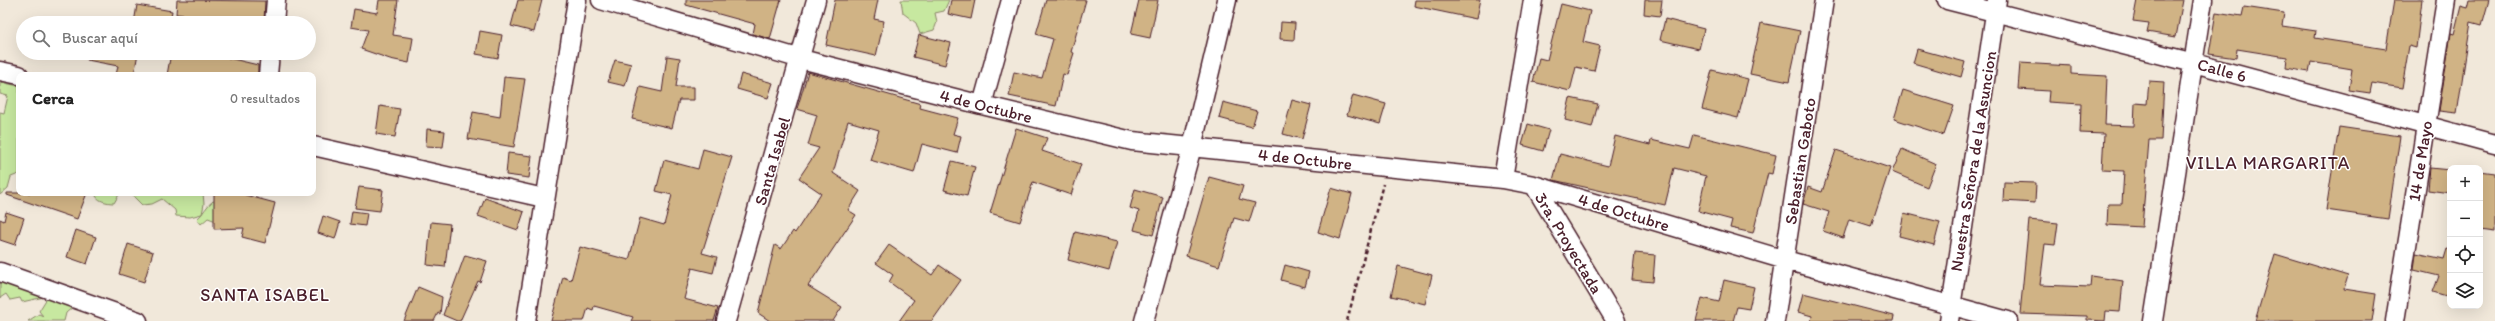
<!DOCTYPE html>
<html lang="es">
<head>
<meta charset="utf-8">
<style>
	body { margin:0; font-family:Itim,sans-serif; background:#f2f2f2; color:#222 }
	.controls { position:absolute; right:12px; bottom:12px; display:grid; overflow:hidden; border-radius:8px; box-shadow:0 4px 16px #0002 }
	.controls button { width:36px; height:36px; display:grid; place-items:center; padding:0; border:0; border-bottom:1px solid #e0e0e0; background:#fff; color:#222; font:20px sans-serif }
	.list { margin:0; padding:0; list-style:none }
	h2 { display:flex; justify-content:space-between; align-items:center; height:52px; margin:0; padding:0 16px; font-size:17px }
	h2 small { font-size:13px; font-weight:400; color:#767676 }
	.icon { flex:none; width:22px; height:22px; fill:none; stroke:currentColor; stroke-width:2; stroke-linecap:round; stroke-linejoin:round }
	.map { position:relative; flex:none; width:2495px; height:321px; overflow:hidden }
	.search { position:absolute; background:#fff; box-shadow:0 4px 16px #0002; left:16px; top:16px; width:300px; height:44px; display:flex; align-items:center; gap:10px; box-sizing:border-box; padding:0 14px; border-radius:22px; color:#767676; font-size:15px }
	.panel { position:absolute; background:#fff; box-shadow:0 4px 16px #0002; left:16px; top:72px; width:300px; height:124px; border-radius:8px }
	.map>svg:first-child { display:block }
	.green { fill:#c7e8a0; stroke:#888466 }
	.building { fill:#d0b385; stroke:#4a1f2b }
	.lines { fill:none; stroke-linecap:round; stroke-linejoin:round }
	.street-casing { stroke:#4a1f2b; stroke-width:21 }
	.path { stroke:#4a1f2b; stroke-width:2.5; stroke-dasharray:4 3; stroke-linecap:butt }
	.street { stroke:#fff; stroke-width:18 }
	.labels { text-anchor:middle; stroke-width:3; stroke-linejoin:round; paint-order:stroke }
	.street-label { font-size:17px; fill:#4a1f2b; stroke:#fff }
	.neighbourhood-label { font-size:18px; letter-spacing:1px; fill:#4a1f2b; stroke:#fff }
</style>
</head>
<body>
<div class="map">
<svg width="2495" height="321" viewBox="0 0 2495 321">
	<rect width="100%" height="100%" fill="#f1e8da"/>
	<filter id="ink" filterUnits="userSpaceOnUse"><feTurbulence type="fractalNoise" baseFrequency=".025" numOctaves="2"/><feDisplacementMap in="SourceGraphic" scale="8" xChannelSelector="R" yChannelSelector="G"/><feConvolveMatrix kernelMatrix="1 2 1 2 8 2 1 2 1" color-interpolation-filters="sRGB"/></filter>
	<g filter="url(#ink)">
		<path class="green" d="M901 0H949L944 11 935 13 937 22 934 30 920 34 916 23 903 13Z
			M0 82 19 86V174L11 177 8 188 0 195V112L4 113 8 96 0 94Z
			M95 193H120L114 203C107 203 96 201 95 193Z
			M133 193H203L204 204 202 214 190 217 176 216 175 210 162 199 152 204 142 205 134 197Z
			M213 201 221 203 216 221 208 218 201 224 197 219C204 213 206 206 213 201Z
			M0 268 44 297 22 302 20 298 10 300 6 294 0 298Z
			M47 298 74 306 66 313 64 321H28L39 314 43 316 39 311Z"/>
		<path class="building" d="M177 0 265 1 264 23H205L206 17 176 14Z
			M379 0H398L393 35 413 38 409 63 390 59 361 49 368 30 351 27 354 9 377 13Z
			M518 0H542L534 32 511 26Z
			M686 0H781L770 39 753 34 755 24 686 5Z
			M835 0H878L874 19 884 21 876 56 826 45Z
			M951 0H975L971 19 948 14Z
			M1046 0H1086L1071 52 1074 53 1067 75 1063 74 1056 106 1009 96 1014 72 1042 78 1053 39 1036 34Z
			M1139 0H1158L1150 38 1131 34Z
			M1415 0H1480L1476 19 1414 6Z
			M1645 0H1662L1660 16 1644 14Z
			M2137 0H2183L2176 37 2147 32 2149 23 2133 21Z
			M2394 0H2422L2416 48 2409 46 2402 88 2372 83 2370 93 2349 90 2352 69 2311 62 2309 72 2286 68 2287 57 2237 49 2236 58 2209 54 2216 12 2242 16 2244 7 2284 13 2282 26 2316 31 2315 38 2386 49Z
			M2470 0H2489L2482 25 2471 22 2457 113 2439 111 2451 33 2454 34 2461 6 2468 8Z
			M1561 4 1590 11 1583 42 1600 46 1594 71 1576 67 1570 91 1533 82 1539 58 1547 60Z
			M137 5 172 11 170 23H134Z
			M1665 19 1704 29 1699 49 1660 40Z
			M1281 22 1295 23 1294 40 1280 39Z
			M1761 23 1800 31 1789 82 1750 74Z
			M480 31 502 35 498 58 476 54Z
			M919 35 951 43 945 65 913 57Z
			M1917 49 1965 62 1961 77 1913 63Z
			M88 53H138L134 75H116L118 66 87 60Z
			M171 53 201 57V53H220V56L258 65V75H167Z
			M667 56 680 58 676 87H694V100H679L672 128 632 119 640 87 662 92Z
			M615 60 631 64 625 86 608 82Z
			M2020 63 2071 66V74L2107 76 2105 125 2134 126 2135 103 2147 104 2149 81 2164 82 2161 140H2149L2142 227 2107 225 2108 204H2122L2124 171 2102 170 2104 134 2080 133 2081 104 2048 102 2049 91 2018 89Z
			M1712 70 1748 79 1738 118 1702 109Z
			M808 72 921 104 920 108 958 118 953 134 961 136 957 153 922 144 914 173 870 160 879 130 848 121 833 173 860 191 848 210 856 215 808 286 842 307 833 321H770L758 313 775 245 781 249 793 231 795 233 821 193 799 178 819 148 808 145 817 115 797 109Z
			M741 74 773 83 768 98 737 89Z
			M504 77 525 79 514 147 468 139 473 112 500 117Z
			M1903 90 1954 106 1944 135 1894 119Z
			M1353 95 1386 104 1380 124 1347 115Z
			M1570 98 1598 104 1592 127 1565 120Z
			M1292 100 1311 105 1302 139 1283 134Z
			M1223 102 1257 111 1252 127 1219 118Z
			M380 106 400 109 395 137 376 134Z
			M1528 124 1549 130 1543 151 1522 145Z
			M2339 127 2400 136 2388 219 2326 210Z
			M1016 128 1047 138 1042 151 1081 164 1071 195 1033 182 1020 222 990 213Z
			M427 129 445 131 443 147 426 146Z
			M1694 135 1776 155 1772 174 1768 173 1753 233 1730 228 1732 220 1698 211 1706 176 1674 168 1665 205 1553 180 1560 154 1608 166 1615 136 1650 145 1651 140 1690 149Z
			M703 149 732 157 702 253 717 257 713 273 692 268 684 299 718 308 714 321H631L633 317 594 306 593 310 588 308 584 321H551L563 277 571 280 580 247 629 260 640 218 664 225 672 195 656 191 664 160 698 169Z
			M1902 149 1936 164 1927 187 1892 172Z
			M1836 150 1890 168 1871 226 1849 219 1843 238 1823 231 1829 212 1803 204 1808 187 1822 192Z
			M508 153 532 156 529 178 506 175Z
			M952 161 975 167 967 196 944 190Z
			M2430 168 2450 170V193L2428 190Z
			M2480 171 2495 173V232L2480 230Z
			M1209 177 1243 186 1239 199 1255 203 1249 222 1234 218 1219 266 1186 256Z
			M2004 182 2036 183 2035 203 2003 201Z
			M359 187 383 190 380 211 355 208Z
			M1331 188 1352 194 1340 239 1318 232Z
			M1135 189 1163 197 1153 235 1134 230 1139 211 1130 208Z
			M7 193H87L77 219 7 195Z
			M214 193H245V195L275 203 265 243 242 237 244 228 214 229Z
			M485 198 524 212 518 230 478 216Z
			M352 211 367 213 365 226 350 224Z
			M6 212 24 218 15 245 0 240V219L4 221Z
			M1904 213 1940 222 1934 245 1899 236Z
			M323 216 340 222 335 239 318 233Z
			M2029 220 2058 223 2055 245 2045 244 2040 285 2090 287 2091 276 2123 281 2120 312 2106 311 2105 321 2087 320V316L2020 314Z
			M431 222 450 224 445 267 427 265Z
			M76 230 96 237 87 264 67 257Z
			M1075 232 1117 242 1109 271 1068 260Z
			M128 244 153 252 144 282 119 274Z
			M889 245 932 275 939 265 961 280 932 321H899L914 300 889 282 893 275 876 263Z
			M2447 249 2450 250V297L2433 292 2439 276 2414 270 2416 253 2444 259Z
			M1635 253 1655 255 1653 282 1632 280Z
			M2275 254 2348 276 2344 289 2376 294 2372 321H2255Z
			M465 255 487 261 480 282 478 281 460 321H457L443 315Z
			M1285 265 1309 272 1305 287 1281 280Z
			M1398 266 1432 275 1425 304 1391 296Z
			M1724 280 1754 287 1749 309 1737 307 1733 321H1696L1702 298 1719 302Z
			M418 287 442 297 440 314 438 313 434 321H404Z
			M1803 293 1894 316 1893 321H1811L1812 316 1798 312Z"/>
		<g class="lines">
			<g class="street-casing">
				<path id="street" d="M601 0 801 59 982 105 1132 141 1503 179 1534 185 1785 260 2008 321
					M1947 0 2194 63 2495 144
					M274 23 276 0
					M0 71 19 75
					M268 75 270 53
					M982 105 1011 0
					M313 146 544 198
					M1503 179 1533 0
					M1534 185 1616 321
					M0 272 138 321
					M526 321 577 0
					M726 321 816 0
					M1144 321 1192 147 1227 0
					M1775 321 1824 0
					M1949 321 1997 0
					M2153 321 2203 0
					M2395 321 2446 0"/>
			</g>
			<path class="path" d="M1347 321 1383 184"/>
			<use href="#street" class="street"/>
		</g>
	</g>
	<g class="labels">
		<g class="street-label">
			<text transform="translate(2222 70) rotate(15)" y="6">Calle 6</text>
			<text transform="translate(986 106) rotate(14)" y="6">4 de Octubre</text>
			<text transform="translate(1305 159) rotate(6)" y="6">4 de Octubre</text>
			<text transform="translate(772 161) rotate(-74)" y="6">Santa Isabel</text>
			<text transform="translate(1800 161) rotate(-81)" y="6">Sebastian Gaboto</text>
			<text transform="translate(1973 161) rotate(-81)" y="6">Nuestra Señora de la Asuncion</text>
			<text transform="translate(2420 161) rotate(-81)" y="6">14 de Mayo</text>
			<text transform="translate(1624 212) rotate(17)" y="6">4 de Octubre</text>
			<text transform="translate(1569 243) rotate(59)" y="6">3ra. Proyectada</text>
		</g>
		<g class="neighbourhood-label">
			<text x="2268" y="169">VILLA MARGARITA</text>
			<text x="265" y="301">SANTA ISABEL</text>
		</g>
	</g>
</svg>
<div class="controls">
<button>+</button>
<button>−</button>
<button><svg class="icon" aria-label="locate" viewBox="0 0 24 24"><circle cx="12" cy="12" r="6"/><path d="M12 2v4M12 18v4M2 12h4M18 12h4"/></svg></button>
<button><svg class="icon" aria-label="layers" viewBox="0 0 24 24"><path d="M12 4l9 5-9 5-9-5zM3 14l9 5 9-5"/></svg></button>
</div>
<div class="search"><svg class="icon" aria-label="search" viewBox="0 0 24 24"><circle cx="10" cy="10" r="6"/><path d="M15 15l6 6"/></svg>Buscar aquí</div>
<section class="panel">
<h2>Cerca<small>0 resultados</small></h2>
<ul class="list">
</ul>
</section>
</div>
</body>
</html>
